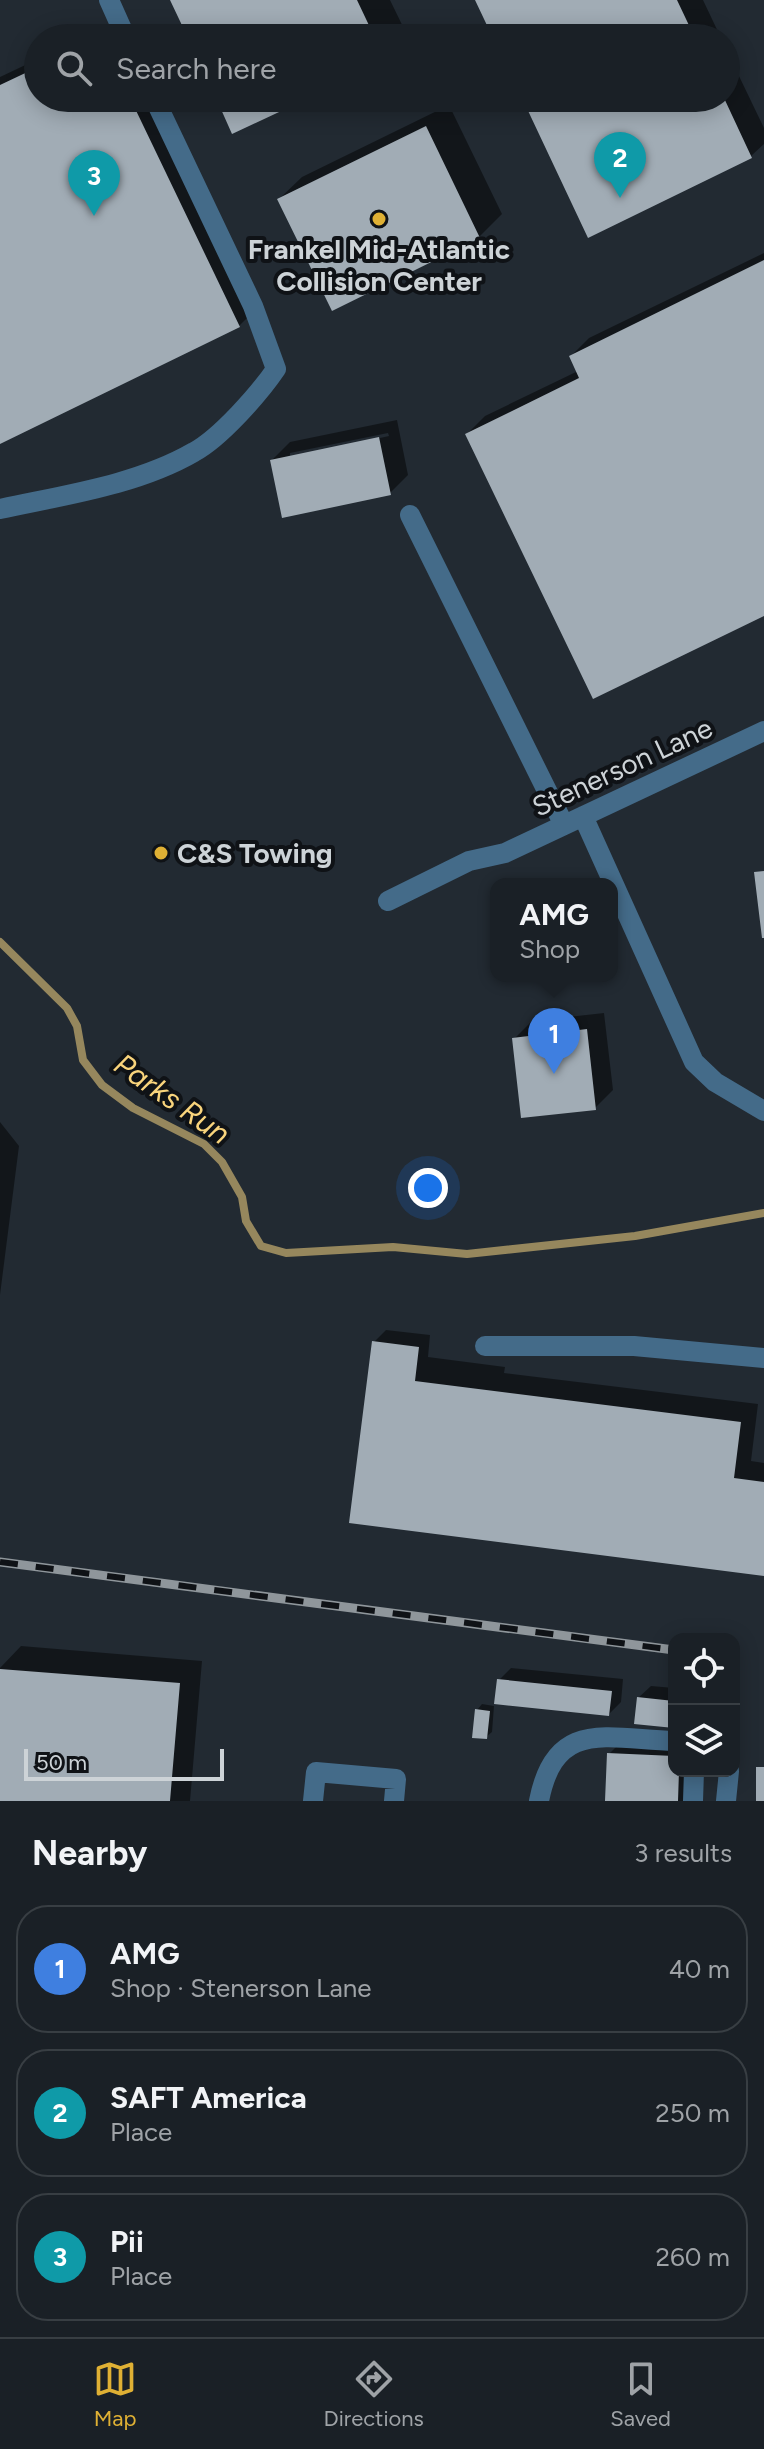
<!DOCTYPE html>
<html lang="en">
<head>
<meta charset="utf-8">
<style>
	body { margin:0; font-family:Figtree,sans-serif; background:#272d32; color:#f1f3f6 }
	.controls { position:absolute; right:24px; bottom:24px; display:grid; overflow:hidden; border-radius:16px; box-shadow:0 4px 20px #0003 }
	.controls button { width:72px; height:72px; display:grid; place-items:center; padding:0; border:0; border-bottom:2px solid #383e43; background:#1a2026; color:#f1f3f6; font:40px sans-serif }
	.scale { position:absolute; left:24px; bottom:20px; width:200px; box-sizing:border-box; padding-left:8px; border:4px solid #cdd3d7; border-top:0; font-size:22px; line-height:28px; white-space:nowrap; color:#cdd3d7; -webkit-text-stroke:6px #0f1216; paint-order:stroke }
	.you { position:absolute; left:428px; top:1188px; width:28px; height:28px; margin:-20px; border:6px solid #fff; border-radius:50%; background:#1a73e8; box-shadow:0 0 0 12px #1a73e833 }
	.badge { display:grid; place-items:center; width:52px; height:52px; border-radius:50%; background:#dfb034; color:#fff; font-size:26px; font-weight:700 }
	.pin { position:absolute; translate:-50% -66px; filter:drop-shadow(0 2px 4px #0008) }
	.pin::after { content:''; position:absolute; top:42px; width:28px; height:24px; background:inherit; clip-path:polygon(0 0,100% 0,50% 100%) }
	.popup { position:absolute; left:490px; top:878px; width:128px; height:104px; box-sizing:border-box; display:grid; place-content:center; border-radius:16px; background:#1a2026; filter:drop-shadow(0 2px 6px #0005); font-size:26px; white-space:nowrap; color:#9fa3a7 }
	.popup b { font-size:30px; color:#f1f3f6 }
	.popup::after { content:''; position:absolute; left:50%; top:100%; margin-left:-16px; border:16px solid transparent; border-top-color:#1a2026 }
	.list { margin:0; padding:0; list-style:none }
	h2 { display:flex; justify-content:space-between; align-items:center; height:104px; margin:0; padding:0 32px; font-size:34px }
	h2 small { font-size:26px; font-weight:400; color:#9fa3a7 }
	.list li { display:grid; grid-template-columns:52px 1fr auto; gap:24px; align-items:center; box-sizing:border-box; height:128px; margin:0 16px 16px; padding:0 16px; border:2px solid #383e43; border-radius:32px }
	.list b { display:block; font-size:30px; white-space:nowrap }
	.list p { margin:0; font-size:26px; white-space:nowrap; color:#9fa3a7 }
	.list em { font-size:26px; font-style:normal; color:#9fa3a7 }
	.icon { flex:none; width:44px; height:44px; fill:none; stroke:currentColor; stroke-width:2; stroke-linecap:round; stroke-linejoin:round }
	.map { position:relative; flex:none; width:764px; height:1801px; overflow:hidden }
	.search { position:absolute; background:#1a2026; box-shadow:0 4px 20px #0003; left:24px; right:24px; top:24px; height:88px; display:flex; align-items:center; gap:20px; box-sizing:border-box; padding:0 28px; border-radius:44px; color:#9fa3a7; font-size:30px }
	.sheet { height:536px; background:#1a2026 }
	nav { display:flex; justify-content:space-around; align-items:center; box-sizing:border-box; height:112px; border-top:2px solid #383e43; background:#1a2026; font-size:22px; color:#9fa3a7 }
	nav a { display:grid; justify-items:center; gap:4px }
	nav .on { color:#dfb034 }
	.map>svg:first-child { display:block }
	.shadow { fill:#0007; fill-rule:evenodd }
	.lines { fill:none; stroke-linecap:round; stroke-linejoin:round }
	.stream { stroke:#96875d; stroke-width:8 }
	.building { fill:#a1acb5 }
	.minor { stroke:#446b89; stroke-width:20 }
	.rail-casing { stroke:#8f969b; stroke-width:9 }
	.rail { stroke:#0f1216; stroke-width:6; stroke-dasharray:18; stroke-linecap:butt }
	.poi-dot { fill:#dfb034; stroke:#0f1216; stroke-width:3 }
	.labels { text-anchor:middle; stroke-width:8; stroke-linejoin:round; paint-order:stroke }
	.poi-label { font-size:28px; font-weight:bold; fill:#cdd3d7; stroke:#0f1216 }
	.street-label { font-size:28px; fill:#cdd3d7; stroke:#0f1216 }
	.water-label { font-size:30px; font-style:italic; fill:#f9d47c; stroke:#0f1216 }
</style>
</head>
<body>
<div class="map">
<svg width="764" height="1801" viewBox="0 0 764 1801">
	<rect width="100%" height="100%" fill="#222a32"/>
	<path class="shadow" d="M173 0H390L408 37 190 38Z
		M477 0H703L721 38H495Z
		M726 49 764 128V144L751 156 524 98H726Z
		M38 59V98H157L257 308 239 326 0 442V77Z
		M449 105 502 214 479 237 279 199 302 177Z
		M764 253V613L467 434 485 416 578 371 571 356 589 338Z
		M397 420 408 475 390 493 272 460 290 442ZM388 433 389 436 290 458V453Z
		M604 1013 613 1090 595 1108 514 1039 532 1021Z
		M0 1122 19 1146 0 1295Z
		M386 1330 430 1335 428 1357 505 1367 504 1373 758 1404 751 1461 764 1463V1574L351 1521 374 1342Z
		M21 1646 202 1661 190 1801H0V1668Z
		M511 1668 623 1679 621 1702 609 1714 499 1680Z
		M651 1686 674 1688V1726L638 1698Z
		M482 1704 494 1706 492 1732 486 1737 477 1710Z
		M627 1736 674 1738V1771H695L694 1801H607L609 1754Z"/>
	<g class="lines">
		<path class="stream" d="M0 942 67 1008 77 1026 83 1060 102 1085 133 1108 204 1144 222 1162 242 1197 246 1221 261 1246 286 1253 393 1247 467 1254 635 1236 764 1213"/>
	</g>
	<path class="building" d="M170 0H357L375 38H188Z
		M475 0H677L695 38H493Z
		M38 67V98H78L82 105 96 98H130L240 327 0 444V85Z
		M216 98H309L232 134Z
		M522 98H724L752 158 588 238Z
		M426 126 480 238 332 311 277 199Z
		M764 260V616L593 699 465 434 579 378 569 356Z
		M379 437 391 495 282 518 270 460Z
		M764 871V938H762L754 872Z
		M587 1029 596 1110 521 1118 512 1038Z
		M372 1341 419 1347 415 1381 741 1422 734 1478 764 1482V1576L349 1523Z
		M0 1669 180 1683 170 1801H0Z
		M497 1679 612 1691 609 1716 494 1704Z
		M637 1697 674 1701V1728L634 1724Z
		M475 1709 490 1711 487 1739 472 1738Z
		M607 1753 674 1756V1771H679L678 1801H605Z
		M756 1767H764V1801H756Z"/>
	<g class="lines">
		<path class="minor" d="M109 0 126 38
			M0 509C64 495 137 485 194 452 220 438 259 394 276 369L253 306 154 98
			M410 515 564 825
			M583 816 694 1062 715 1082 764 1111
			M388 901 469 861 505 853 764 731
			M485 1346H634L764 1358
			M313 1801 316 1772 396 1779 394 1801
			M539 1801C555 1718 607 1739 674 1741
			M693 1801 694 1771
			M726 1801 729 1771"/>
		<g class="rail-casing">
			<path id="rail" d="M0 1562 674 1650"/>
		</g>
		<use href="#rail" class="rail"/>
	</g>
	<g class="poi-dot">
		<circle cx="379" cy="219" r="8"/>
		<circle cx="161" cy="853" r="8"/>
	</g>
	<g class="labels">
		<g class="poi-label">
			<text x="379" y="259">Frankel Mid-Atlantic<tspan x="379" dy="32">Collision Center</tspan></text>
			<text x="177" y="863" text-anchor="start">C&amp;S Towing</text>
		</g>
		<g class="street-label">
			<text transform="translate(622 767) rotate(-25)" y="10">Stenerson Lane</text>
		</g>
		<g class="water-label">
			<text transform="translate(172 1099) rotate(35)" y="10">Parks Run</text>
		</g>
	</g>
</svg>
<div class="controls">
<button><svg class="icon" aria-label="locate" viewBox="0 0 24 24"><circle cx="12" cy="12" r="6"/><path d="M12 2v4M12 18v4M2 12h4M18 12h4"/></svg></button>
<button><svg class="icon" aria-label="layers" viewBox="0 0 24 24"><path d="M12 4l9 5-9 5-9-5zM3 14l9 5 9-5"/></svg></button>
</div>
<div class="scale">50 m</div>
<div class="you"></div>
<div class="pin badge" style="left:554px;top:1074px;background:#3f7fe0">1</div>
<div class="popup"><b>AMG</b>Shop</div>
<div class="pin badge" style="left:620px;top:198px;background:#0f9aa8">2</div>
<div class="pin badge" style="left:94px;top:216px;background:#0f9aa8">3</div>
<div class="search"><svg class="icon" aria-label="search" viewBox="0 0 24 24"><circle cx="10" cy="10" r="6"/><path d="M15 15l6 6"/></svg>Search here</div>
</div>
<section class="sheet">
<h2>Nearby<small>3 results</small></h2>
<ul class="list">
<li><span class="badge" style="background:#3f7fe0">1</span><div><b>AMG</b><p>Shop · Stenerson Lane</p></div><em>40 m</em></li>
<li><span class="badge" style="background:#0f9aa8">2</span><div><b>SAFT America</b><p>Place</p></div><em>250 m</em></li>
<li><span class="badge" style="background:#0f9aa8">3</span><div><b>Pii</b><p>Place</p></div><em>260 m</em></li>
</ul>
</section>
<nav>
<a class="on"><svg class="icon" aria-label="map" viewBox="0 0 24 24"><path d="M3 6l6-2 6 2 6-2v14l-6 2-6-2-6 2zM9 4v14M15 6v14"/></svg>Map</a>
<a><svg class="icon" aria-label="directions" viewBox="0 0 24 24"><path d="M12 3l9 9-9 9-9-9zM9 14v-3h6M13 9l2 2-2 2"/></svg>Directions</a>
<a><svg class="icon" aria-label="saved" viewBox="0 0 24 24"><path d="M7 4h10v16l-5-4-5 4z"/></svg>Saved</a>
</nav>
</body>
</html>
